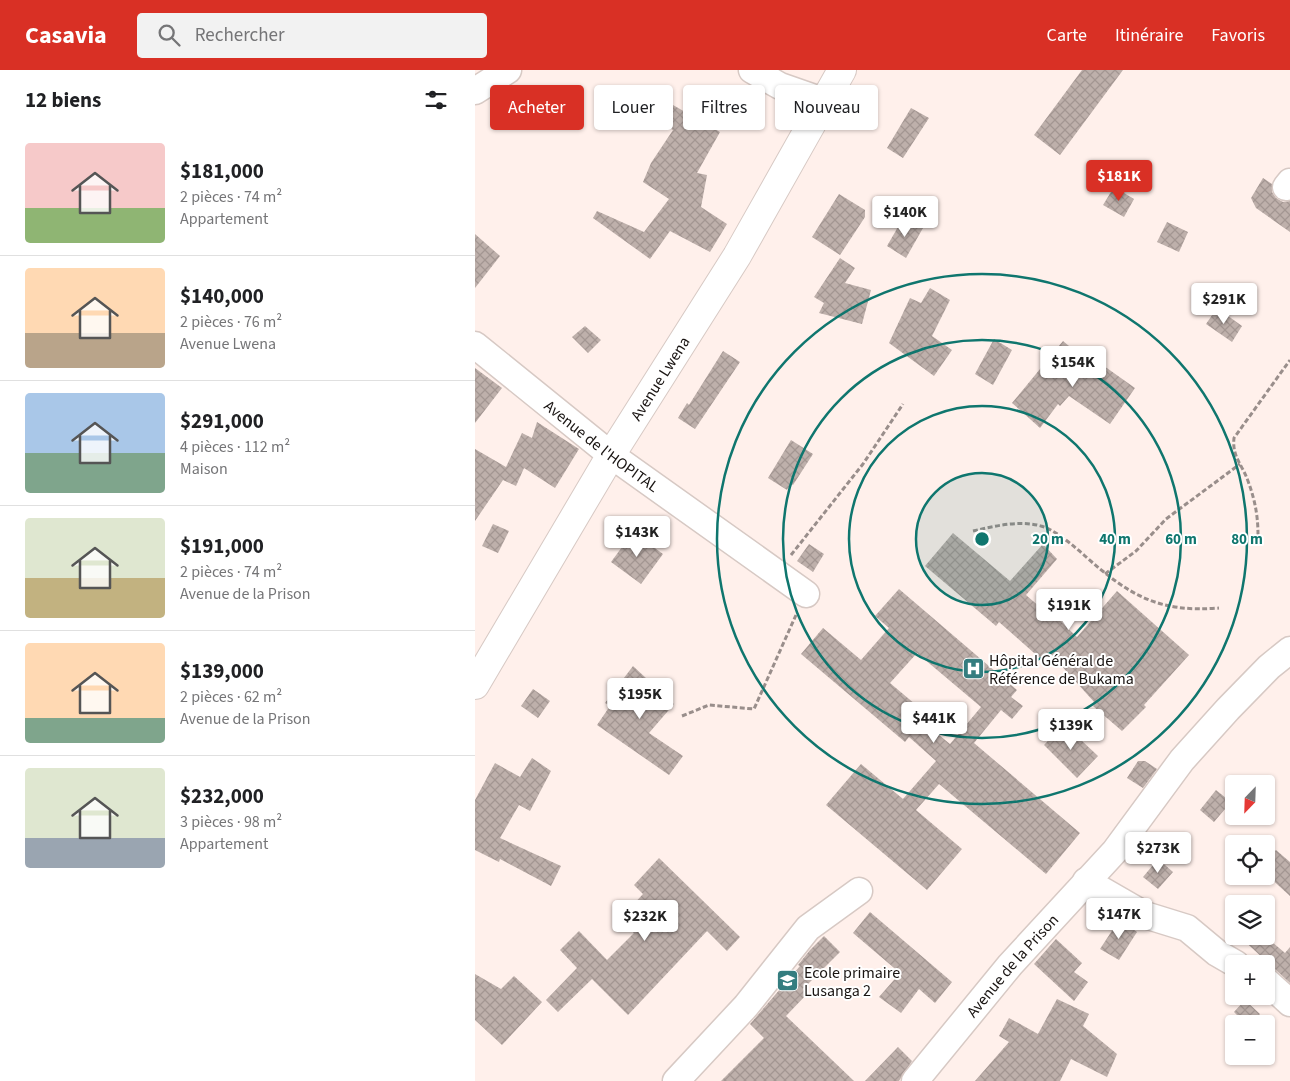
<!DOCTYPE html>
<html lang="fr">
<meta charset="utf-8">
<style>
body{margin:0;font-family:"Source Sans 3",sans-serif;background:#f2f2f2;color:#202124;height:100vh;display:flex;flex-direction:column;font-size:19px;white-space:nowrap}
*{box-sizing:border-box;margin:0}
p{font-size:16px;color:#757577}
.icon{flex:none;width:28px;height:28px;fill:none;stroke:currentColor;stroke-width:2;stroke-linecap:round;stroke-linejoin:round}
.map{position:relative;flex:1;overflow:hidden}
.panel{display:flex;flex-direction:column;background:#fff;width:475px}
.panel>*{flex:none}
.guide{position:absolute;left:15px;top:15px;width:475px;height:45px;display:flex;gap:10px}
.needle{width:32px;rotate:203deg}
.tools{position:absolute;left:750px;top:705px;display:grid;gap:10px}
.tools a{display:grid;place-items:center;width:50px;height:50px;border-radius:5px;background:#fff;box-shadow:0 1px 4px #0004;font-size:25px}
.price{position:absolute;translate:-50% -42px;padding:0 11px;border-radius:5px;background:#fff;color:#222;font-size:16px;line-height:32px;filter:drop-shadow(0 1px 2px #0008)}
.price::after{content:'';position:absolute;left:50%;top:30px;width:15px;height:11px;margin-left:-8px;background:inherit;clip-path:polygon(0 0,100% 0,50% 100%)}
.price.selected{background:#d93025;color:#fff}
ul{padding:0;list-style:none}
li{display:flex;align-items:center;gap:15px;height:125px;padding:0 25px}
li+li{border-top:1px solid #e0e0e0}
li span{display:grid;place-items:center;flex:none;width:140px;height:100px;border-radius:5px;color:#555}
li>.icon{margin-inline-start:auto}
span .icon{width:60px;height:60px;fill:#fffc;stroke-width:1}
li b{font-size:21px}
h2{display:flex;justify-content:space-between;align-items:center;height:60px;padding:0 25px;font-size:21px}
.pill{padding:0 18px;border-radius:5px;background:#fff;box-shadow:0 1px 4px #0004;font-size:18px;line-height:45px}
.pill.selected{background:#d93025;color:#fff}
header{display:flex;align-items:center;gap:30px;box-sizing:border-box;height:70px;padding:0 25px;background:#d93025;color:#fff}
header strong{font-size:24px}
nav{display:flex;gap:28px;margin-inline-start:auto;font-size:18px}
.search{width:350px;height:45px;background:#f2f2f2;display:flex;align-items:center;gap:12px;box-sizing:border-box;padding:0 18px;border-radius:5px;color:#757577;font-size:19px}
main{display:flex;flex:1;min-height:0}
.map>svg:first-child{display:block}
.building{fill:url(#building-cross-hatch);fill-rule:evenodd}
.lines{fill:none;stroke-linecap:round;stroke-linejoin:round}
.minor-casing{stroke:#d7c9c4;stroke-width:29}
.major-casing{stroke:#d7c9c4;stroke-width:30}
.path{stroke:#998e8b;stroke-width:3;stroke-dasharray:5 2.5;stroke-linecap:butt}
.minor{stroke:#fff;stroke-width:26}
.major{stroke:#fff;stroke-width:28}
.ring{fill:none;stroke:#0f766e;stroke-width:2.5}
.labels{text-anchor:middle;stroke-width:4;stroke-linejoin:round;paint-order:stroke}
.street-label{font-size:16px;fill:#191412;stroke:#fff}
.poi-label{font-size:16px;fill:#191412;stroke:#fff;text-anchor:start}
.centre{fill:#0f766e;stroke:#fff;stroke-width:2.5}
.ring-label{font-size:15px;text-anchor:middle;font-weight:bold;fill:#0f766e;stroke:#fff;stroke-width:4;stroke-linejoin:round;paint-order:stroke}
</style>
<header>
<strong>Casavia</strong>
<div class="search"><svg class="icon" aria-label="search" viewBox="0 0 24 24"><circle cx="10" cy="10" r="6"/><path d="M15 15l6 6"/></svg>Rechercher</div>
<nav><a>Carte</a><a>Itinéraire</a><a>Favoris</a></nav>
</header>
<main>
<section class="panel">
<h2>12 biens<svg class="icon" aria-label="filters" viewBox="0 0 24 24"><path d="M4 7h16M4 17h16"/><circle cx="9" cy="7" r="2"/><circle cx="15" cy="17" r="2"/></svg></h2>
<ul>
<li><span style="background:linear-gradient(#f6c9c9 65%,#8fb573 0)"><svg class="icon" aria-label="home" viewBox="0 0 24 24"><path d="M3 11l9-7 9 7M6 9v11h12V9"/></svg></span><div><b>$181,000</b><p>2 pièces · 74 m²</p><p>Appartement</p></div></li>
<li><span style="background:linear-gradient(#ffd9b3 65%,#b9a48a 0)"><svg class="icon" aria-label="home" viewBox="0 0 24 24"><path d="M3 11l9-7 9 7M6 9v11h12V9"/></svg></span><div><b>$140,000</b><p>2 pièces · 76 m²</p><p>Avenue Lwena</p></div></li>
<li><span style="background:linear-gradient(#a9c7e8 60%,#7fa58c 0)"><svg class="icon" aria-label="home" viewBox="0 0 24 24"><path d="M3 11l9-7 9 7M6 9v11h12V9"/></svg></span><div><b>$291,000</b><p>4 pièces · 112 m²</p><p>Maison</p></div></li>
<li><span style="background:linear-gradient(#dfe7d0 60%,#c2b280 0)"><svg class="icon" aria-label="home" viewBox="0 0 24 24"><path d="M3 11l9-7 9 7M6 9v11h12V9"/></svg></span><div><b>$191,000</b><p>2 pièces · 74 m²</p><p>Avenue de la Prison</p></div></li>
<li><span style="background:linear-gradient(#ffd9b3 75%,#7fa58c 0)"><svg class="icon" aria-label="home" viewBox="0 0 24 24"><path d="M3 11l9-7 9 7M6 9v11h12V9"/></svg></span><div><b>$139,000</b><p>2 pièces · 62 m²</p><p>Avenue de la Prison</p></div></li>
<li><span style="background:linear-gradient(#dfe7d0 70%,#9aa5b1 0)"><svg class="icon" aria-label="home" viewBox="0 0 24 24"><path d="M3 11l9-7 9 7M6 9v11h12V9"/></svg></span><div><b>$232,000</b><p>3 pièces · 98 m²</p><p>Appartement</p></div></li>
</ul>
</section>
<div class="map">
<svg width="815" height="1011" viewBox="0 0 815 1011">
<defs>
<pattern id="building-cross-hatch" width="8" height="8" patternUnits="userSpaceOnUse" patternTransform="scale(1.25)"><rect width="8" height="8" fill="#beb0ab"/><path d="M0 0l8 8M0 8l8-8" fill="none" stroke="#a39692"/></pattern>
</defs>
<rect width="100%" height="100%" fill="#fff0eb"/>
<!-- building -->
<path class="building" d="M607,0H648L585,85L559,65Z
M198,35L245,62L222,103L232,105L226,137L252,154L235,182L195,161L175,189L118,148L122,141L169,162L194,129L168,112L176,93L198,60L187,54Z
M436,38L454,48L428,88L412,78Z
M788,108L797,114V122L801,128L808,132L815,131V162L781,138L776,128Z
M639,117L659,129L649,147L628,135Z
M364,124L390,140V147L365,185L337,167Z
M427,150H434L448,158L431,188L412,176Z
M692,152L713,162L704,182L682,172Z
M0,164L25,186L0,218Z
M365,188L380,198L370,213L396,220L387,254L344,243L349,233L339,227Z
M455,218L475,230L457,266L477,280L459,306L414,273L435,228L446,233Z
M742,238L767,256L757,272L731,254Z
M110,256L126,270L113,283L97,267Z
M519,269L537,280L518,315L500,304Z
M588,271L625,302L629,296L660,318L635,354L594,326L585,336L583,334L565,358L537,333Z
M248,281L265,292L220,359L203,348L212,333L214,335Z
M0,298L27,318L0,353Z
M62,352L104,379L80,418L49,398L41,416L28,410L0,451V379L31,397L47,363L57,368Z
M316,370L338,384L318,415L316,414L312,420L293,408Z
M18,454L34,461L23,483L7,476Z
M158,462L188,484L166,514L136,492Z
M478,463L535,511L568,474L582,489L551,525L581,551L583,549L602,567L642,521L714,585L669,635L671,637L647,661L618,636L620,633L574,582L567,590L524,552L521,556L450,496Z
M334,474L349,484L338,502L322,491Z
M424,519L542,620L536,627L548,636L537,649L526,640L499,673L605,763L571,804L464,714L441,740L487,779L452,820L351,735L386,694L428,729L461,691L434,667L430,672L326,584L348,558L386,590L414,558L400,546ZM442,583L506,637L475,674L448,652L453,645L415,613Z
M158,596L199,634L174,663L208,686L194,705L122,655L135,636L130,633Z
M58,619L75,631L63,648L46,636Z
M589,654L623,686L602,708L569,675Z
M57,688L76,701L55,741L44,735L25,768L86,796L76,816L25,789L24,792L0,780V730L20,693L45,707Z
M663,691H670L682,699L668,718L652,708Z
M741,720L756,732L739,752L725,740Z
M801,780L815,792V826L791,804V791Z
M184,788L265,867L252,881L232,861L153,945L117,909L83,942L71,930L102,898L85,880L104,861L132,890L159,863L144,850L168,824L159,815Z
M683,789L698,802L683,819L668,807Z
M395,842L477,912L460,933L444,919L426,943L404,927L425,903L378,863Z
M644,850L662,862L644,890L625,879Z
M349,866L365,882L328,919L333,923L311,946L379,1011H246L289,968L275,954L325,896L323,895L335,880Z
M764,866H790L810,883L815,877V913Z
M581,869L607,893L599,902L613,912L599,931L559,894Z
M0,904L26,919L39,906L67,932L27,975L0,950Z
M582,929L614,944L608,956L642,984L632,1007L596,989L585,1011H500L534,972L524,966L534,948L563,964Z
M770,930L785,944L775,954H771L759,942Z
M423,977L437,991L424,1011H390Z"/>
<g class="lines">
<defs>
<g id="minor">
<path d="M277,0L305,16L348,31"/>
<path d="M0,21L33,0"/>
<path d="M811,117L815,112"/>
<path id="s1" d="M0,275L136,385L331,524"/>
<path d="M611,811L670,845L712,858L742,883L761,894"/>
<path d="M791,911L815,933"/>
<path d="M201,1011L271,936L333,858L384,821"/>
<path id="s2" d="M440,1011L535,895L640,781L707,690L753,639L794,597L815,580"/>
</g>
<g id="major">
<path id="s3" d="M0,615L136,385L262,186L367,0"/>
</g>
</defs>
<!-- minor casing -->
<use href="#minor" class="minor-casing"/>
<!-- major casing -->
<use href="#major" class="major-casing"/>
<!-- path -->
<path class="path" d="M498,461C520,456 544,450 566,456C579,459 600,477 610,486C654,525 683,543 744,538
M783,465C783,446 780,430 773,411C767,394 757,387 759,368L815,290
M316,485L388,394L428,334
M630,504L661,481L691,449L765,394
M207,646L234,635L279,639L321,545"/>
<!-- minor -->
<use href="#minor" class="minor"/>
<!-- major -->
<use href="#major" class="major"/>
</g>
<!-- distance rings -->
<circle cx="507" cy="469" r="66" fill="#0f766e" fill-opacity=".12"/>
<g class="ring">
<circle cx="507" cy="469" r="66"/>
<circle cx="507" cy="469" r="133"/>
<circle cx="507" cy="469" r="199"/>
<circle cx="507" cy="469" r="265"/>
</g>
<!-- icons -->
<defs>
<symbol id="hospital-square" viewBox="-11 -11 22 22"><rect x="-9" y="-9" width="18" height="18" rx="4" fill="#347d7f" stroke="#fff"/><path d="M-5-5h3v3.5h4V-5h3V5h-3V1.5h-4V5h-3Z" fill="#fff"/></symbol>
<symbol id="school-square" viewBox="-11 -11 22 22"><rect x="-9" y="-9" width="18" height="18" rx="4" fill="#347d7f" stroke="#fff"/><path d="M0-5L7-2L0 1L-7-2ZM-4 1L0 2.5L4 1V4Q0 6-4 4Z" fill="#fff"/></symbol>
</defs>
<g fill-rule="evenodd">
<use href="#hospital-square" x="486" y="586" width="25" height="25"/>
<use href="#school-square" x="300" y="898" width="25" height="25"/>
</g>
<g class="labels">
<!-- street labels -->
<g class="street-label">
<text dy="6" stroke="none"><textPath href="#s3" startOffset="358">Avenue Lwena</textPath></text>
<text dy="6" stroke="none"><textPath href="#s1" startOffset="162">Avenue de l'HOPITAL</textPath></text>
<text dy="6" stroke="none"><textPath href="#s2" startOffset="151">Avenue de la Prison</textPath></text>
</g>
<!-- poi labels -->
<g class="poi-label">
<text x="514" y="596">Hôpital Général de<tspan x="514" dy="18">Référence de Bukama</tspan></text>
<text x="329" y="908">Ecole primaire<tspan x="329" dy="18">Lusanga 2</tspan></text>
</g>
</g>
<circle cx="507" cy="469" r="8" class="centre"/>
<g class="ring-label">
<text x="573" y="474">20 m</text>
<text x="640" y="474">40 m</text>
<text x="706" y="474">60 m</text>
<text x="772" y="474">80 m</text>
</g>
</svg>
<div class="tools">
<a><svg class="needle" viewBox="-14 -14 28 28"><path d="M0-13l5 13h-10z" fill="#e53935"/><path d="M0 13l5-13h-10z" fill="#757577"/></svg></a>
<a><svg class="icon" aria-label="locate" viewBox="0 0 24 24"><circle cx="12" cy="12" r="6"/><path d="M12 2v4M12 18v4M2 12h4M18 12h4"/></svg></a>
<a><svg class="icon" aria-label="layers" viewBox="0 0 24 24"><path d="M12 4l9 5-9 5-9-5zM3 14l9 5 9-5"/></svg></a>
<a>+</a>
<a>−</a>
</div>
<b class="price selected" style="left:644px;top:132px">$181K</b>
<b class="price" style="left:430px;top:168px">$140K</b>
<b class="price" style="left:749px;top:255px">$291K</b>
<b class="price" style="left:598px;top:318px">$154K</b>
<b class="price" style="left:162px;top:488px">$143K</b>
<b class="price" style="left:594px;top:561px">$191K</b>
<b class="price" style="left:165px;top:650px">$195K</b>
<b class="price" style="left:459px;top:674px">$441K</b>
<b class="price" style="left:596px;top:681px">$139K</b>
<b class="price" style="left:683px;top:804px">$273K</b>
<b class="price" style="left:644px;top:870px">$147K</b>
<b class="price" style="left:170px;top:872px">$232K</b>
<div class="guide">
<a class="pill selected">Acheter</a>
<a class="pill">Louer</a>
<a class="pill">Filtres</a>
<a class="pill">Nouveau</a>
</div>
</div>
</main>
